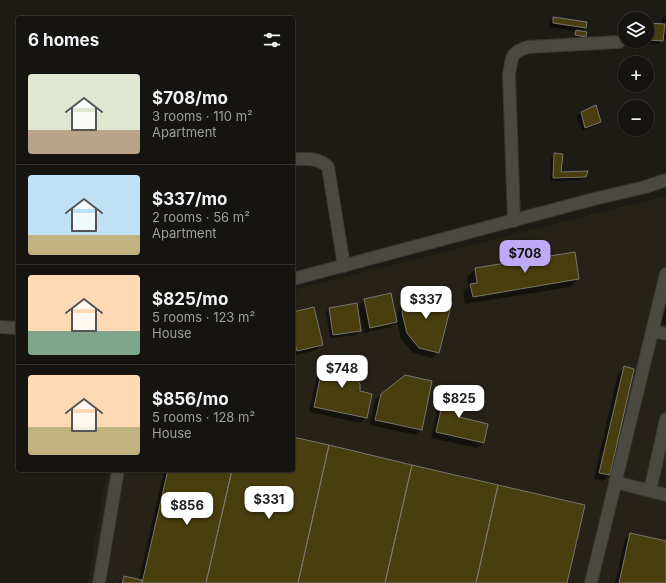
<!DOCTYPE html>
<meta charset="utf-8">
<style>
body{margin:0;font-family:Inter,sans-serif;background:#23211e;color:#f1f3f6;height:100vh;display:flex;flex-direction:column;font-size:15px;white-space:nowrap}
*{box-sizing:border-box;margin:0}
p{font-size:13px;color:#9e9e9f}
.icon{flex:none;width:22px;height:22px;fill:none;stroke:currentColor;stroke-width:2;stroke-linecap:round;stroke-linejoin:round}
.map{position:relative;flex:1;overflow:hidden}
.sheet{position:absolute;left:16px;top:16px;width:279px;height:456px;display:flex;flex-direction:column;background:#161410;border-radius:4px;box-shadow:0 1px 3px #0004,0 0 0 1px #353330}
.sheet>*{flex:none}
.tools{position:absolute;left:618px;top:12px;display:grid;gap:8px}
.tools a{display:grid;place-items:center;width:36px;height:36px;border-radius:50%;background:#161410;box-shadow:0 1px 3px #0004,0 0 0 1px #353330;font-size:20px}
.price{position:absolute;translate:-50% -34px;padding:0 9px;border-radius:8px;background:#fff;color:#222;font-size:13px;line-height:26px;filter:drop-shadow(0 1px 2px #0008)}
.price::after{content:'';position:absolute;left:50%;top:24px;width:12px;height:9px;margin-left:-6px;background:inherit;clip-path:polygon(0 0,100% 0,50% 100%)}
.price.current{background:#bda9f5;color:#111}
ul{padding:0;list-style:none}
li{display:flex;align-items:center;gap:12px;height:100px;padding:0 12px}
li+li{border-top:1px solid #353330}
li span{display:grid;place-items:center;flex:none;width:112px;height:80px;border-radius:4px;color:#555}
li>.icon{margin-inline-start:auto}
span .icon{width:48px;height:48px;fill:#fffc;stroke-width:1}
li b{font-size:17px}
h2{display:flex;justify-content:space-between;align-items:center;height:48px;padding:0 12px;font-size:17px}
.map>svg:first-child{display:block}
.built{fill:#262217}
.shadow{fill:#0007}
.building{fill:#493e0d;stroke:#78766f}
.lines{fill:none;stroke-linecap:round;stroke-linejoin:round}
.minor-casing{stroke:#383734;stroke-width:14}
.minor{stroke:#4a4942;stroke-width:12}
</style>
<div class="map">
<svg width="666" height="583" viewBox="0 0 666 583">
<rect width="100%" height="100%" fill="#1d1b16"/>
<!-- built -->
<path class="built" d="M666,196V583H88L107,470H293V290Z"/>
<!-- shadow -->
<path class="shadow" d="M665,15L666,39H663L659,44L632,42V41H647V24L662,25V19Z
M553,18L585,28L581,32L585,37L584,38L574,36L577,31L549,27L550,22Z
M581,113L600,122L596,126L582,131L577,116Z
M555,154L560,173L585,177L581,180L550,181L551,158Z
M574,253L578,279L570,287L465,304L463,292L469,287L467,277L475,269Z
M408,292L438,352L432,358L413,353L401,339L397,321L396,322L402,297Z
M390,294L396,322L390,327L364,333L358,306L364,300Z
M666,304V325L661,324Z
M330,308L360,331L356,335L330,338L326,312Z
M293,313L322,344L316,350L293,356Z
M326,356L353,378L360,392L366,418L360,423L309,412L320,362Z
M624,368L633,370L609,475L603,481L594,478L618,373Z
M446,388L458,418L483,443L477,448L431,438L441,394Z
M381,394L421,429L415,435L370,425L375,400Z
M293,438L566,583H118L124,577L139,580L164,470H293Z
M630,534L666,542V583H615L625,539Z"/>
<!-- building -->
<path class="building" d="M553,17L587,22L586,28L553,23Z
M647,23L665,24L663,41L647,40Z
M576,30L587,32L586,37L575,35Z
M596,105L601,122L585,128L581,112Z
M554,153L563,154L561,172L588,171L586,177L553,178Z
M575,252L579,279L473,297L470,284L477,283L475,268Z
M408,290L452,302L439,353L419,348L407,333L402,313Z
M391,293L397,322L370,328L364,299Z
M357,303L361,331L333,335L329,308Z
M314,307L323,345L297,351L293,335V312Z
M325,355L358,362L354,377L360,384V391L372,394L367,418L314,407Z
M624,366L634,369L610,475L599,473Z
M405,375L432,381L422,430L375,420L381,394Z
M446,387L465,391L459,417L488,424L484,443L436,432Z
M293,437L329,445L298,583H206L232,470H293Z
M329,445L412,465L385,583H298Z
M412,465L498,485L476,583H385Z
M168,470H232L206,583H142Z
M498,485L585,505L567,583H476Z
M630,533L666,541V583H619Z
M124,576L142,580V583H122Z"/>
<g class="lines">
<defs>
<path id="minor" d="M293,159C306,159 318,157 328,167L344,266
M514,221L509,75C512,58 510,52 528,47L619,42
M293,279L594,199L645,187L666,180
M0,327L18,328
M652,331L666,334
M615,482L666,495
M650,491L666,419
M99,583L118,470
M591,583L666,274"/>
</defs>
<!-- minor casing -->
<use href="#minor" class="minor-casing"/>
<!-- minor -->
<use href="#minor" class="minor"/>
</g>
</svg>
<div class="tools">
<a><svg class="icon" aria-label="layers" viewBox="0 0 24 24"><path d="M12 4l9 5-9 5-9-5zM3 14l9 5 9-5"/></svg></a>
<a>+</a>
<a>−</a>
</div>
<b class="price current" style="left:525px;top:274px">$708</b>
<b class="price" style="left:426px;top:320px">$337</b>
<b class="price" style="left:342px;top:389px">$748</b>
<b class="price" style="left:459px;top:419px">$825</b>
<b class="price" style="left:269px;top:520px">$331</b>
<b class="price" style="left:187px;top:526px">$856</b>
<section class="sheet">
<h2>6 homes<svg class="icon" aria-label="filters" viewBox="0 0 24 24"><path d="M4 7h16M4 17h16"/><circle cx="9" cy="7" r="2"/><circle cx="15" cy="17" r="2"/></svg></h2>
<ul>
<li><span style="background:linear-gradient(#dfe7d0 70%,#b9a48a 0)"><svg class="icon" aria-label="home" viewBox="0 0 24 24"><path d="M3 11l9-7 9 7M6 9v11h12V9"/></svg></span><div><b>$708/mo</b><p>3 rooms · 110 m²</p><p>Apartment</p></div></li>
<li><span style="background:linear-gradient(#bfe0f5 75%,#c2b280 0)"><svg class="icon" aria-label="home" viewBox="0 0 24 24"><path d="M3 11l9-7 9 7M6 9v11h12V9"/></svg></span><div><b>$337/mo</b><p>2 rooms · 56 m²</p><p>Apartment</p></div></li>
<li><span style="background:linear-gradient(#ffd9b3 70%,#7fa58c 0)"><svg class="icon" aria-label="home" viewBox="0 0 24 24"><path d="M3 11l9-7 9 7M6 9v11h12V9"/></svg></span><div><b>$825/mo</b><p>5 rooms · 123 m²</p><p>House</p></div></li>
<li><span style="background:linear-gradient(#ffd9b3 65%,#c2b280 0)"><svg class="icon" aria-label="home" viewBox="0 0 24 24"><path d="M3 11l9-7 9 7M6 9v11h12V9"/></svg></span><div><b>$856/mo</b><p>5 rooms · 128 m²</p><p>House</p></div></li>
</ul>
</section>
</div>
